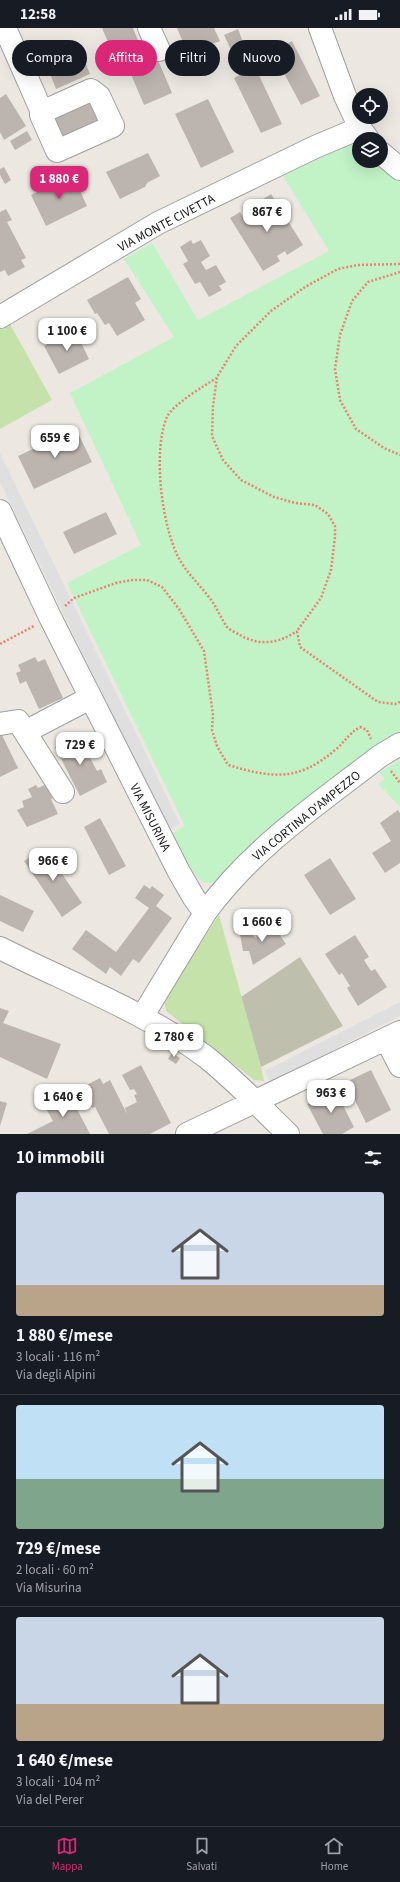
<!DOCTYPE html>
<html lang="it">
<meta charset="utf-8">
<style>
body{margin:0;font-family:"Source Sans 3",sans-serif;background:#242831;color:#f1f3f6;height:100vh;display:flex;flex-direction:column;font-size:15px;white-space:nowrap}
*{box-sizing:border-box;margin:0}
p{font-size:13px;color:#9ea1a6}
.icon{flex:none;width:22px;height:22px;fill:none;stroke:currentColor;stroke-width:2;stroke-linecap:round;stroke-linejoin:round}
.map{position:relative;height:1106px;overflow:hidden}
.details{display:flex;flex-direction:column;background:#171b24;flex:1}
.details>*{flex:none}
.hud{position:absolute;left:12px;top:12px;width:376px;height:36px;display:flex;gap:8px}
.buttons{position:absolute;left:352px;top:60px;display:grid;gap:8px}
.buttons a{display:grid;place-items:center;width:36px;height:36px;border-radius:50%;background:#171b24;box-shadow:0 4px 16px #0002;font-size:20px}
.price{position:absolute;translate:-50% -34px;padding:0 9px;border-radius:8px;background:#fff;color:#222;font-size:13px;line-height:26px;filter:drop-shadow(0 1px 2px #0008)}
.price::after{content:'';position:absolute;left:50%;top:24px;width:12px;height:9px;margin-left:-6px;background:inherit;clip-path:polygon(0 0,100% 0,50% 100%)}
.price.current{background:#db2777;color:#fff}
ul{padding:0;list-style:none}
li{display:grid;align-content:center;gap:8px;height:212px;padding:0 16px}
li+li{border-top:1px solid #363941}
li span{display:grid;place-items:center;height:124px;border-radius:4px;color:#555}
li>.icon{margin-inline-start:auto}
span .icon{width:72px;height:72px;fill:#fffc;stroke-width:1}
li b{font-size:17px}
h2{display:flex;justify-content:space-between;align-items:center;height:48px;padding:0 16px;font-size:17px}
.tag{padding:0 14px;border-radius:18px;background:#171b24;box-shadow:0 4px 16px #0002;font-size:14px;line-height:36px}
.tag.current{background:#db2777;color:#fff}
.status{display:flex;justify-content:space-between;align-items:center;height:28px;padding:0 20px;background:#171b24;direction:ltr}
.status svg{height:11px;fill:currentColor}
.menu{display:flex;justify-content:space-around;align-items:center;height:56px;border-top:1px solid #363941;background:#171b24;font-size:11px;color:#9ea1a6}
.menu a{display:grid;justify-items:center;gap:2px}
.menu .current{color:#db2777}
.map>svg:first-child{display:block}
.construction{fill:#bfbfae}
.grass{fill:#c5e2ab}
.park{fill:#c1f3c6}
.parking{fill:#dfdfdf}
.building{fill:#bcb4af}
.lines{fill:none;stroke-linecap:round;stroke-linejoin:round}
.minor-casing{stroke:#9f9f9f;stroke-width:24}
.path{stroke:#eb8273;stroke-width:2.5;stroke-dasharray:2 2;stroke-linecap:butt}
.minor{stroke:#fff;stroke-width:22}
.labels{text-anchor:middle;stroke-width:3;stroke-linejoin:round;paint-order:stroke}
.street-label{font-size:13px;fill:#1b1b1b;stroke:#fff}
</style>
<div class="status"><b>12:58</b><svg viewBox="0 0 49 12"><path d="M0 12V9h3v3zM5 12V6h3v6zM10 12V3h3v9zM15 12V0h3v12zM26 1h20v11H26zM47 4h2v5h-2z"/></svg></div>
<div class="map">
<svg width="400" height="1106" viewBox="0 0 400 1106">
<rect width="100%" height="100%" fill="#ece8e1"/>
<!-- construction -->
<path class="construction" d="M300,929L343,998L261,1039L241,969Z"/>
<!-- grass -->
<path class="grass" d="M10,296L52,372L0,401V302Z
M219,887L261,1039L264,1053L254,1052L166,983L164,972Z"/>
<!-- park -->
<path class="park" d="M348,117H355L359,121V133H374L400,154V704C344,738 293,781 243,823C231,833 223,857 205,855C194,853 178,815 172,805L185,798L67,555L141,517L70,365L174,309L124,231L152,215L198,292L329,223L283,148Z
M400,732V779L378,756L385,751L379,745Z"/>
<!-- parking -->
<path class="parking" d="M0,425L180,796L168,802L0,454Z
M400,974V988L270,1054L265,1043Z"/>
<!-- building -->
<path class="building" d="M102,0H133L139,15L113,26Z
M177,0H214L220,13L188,26Z
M238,1L244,17L231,22L224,7Z
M292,13L320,68L301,77L272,23Z
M77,14L90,46L56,61L49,43L55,41L49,26Z
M158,32L172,65L144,77L130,44Z
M255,39L282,96L261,105L234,50Z
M6,66L26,98L4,112L0,104V70Z
M208,71L234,124L201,140L175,86Z
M94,72L105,98L59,117L48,91Z
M27,103L32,112L15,122L10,113Z
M148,125L160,148L147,155L145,159L120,171L106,144Z
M4,139L11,152L5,156L0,147V141Z
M73,147L87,178L46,198L31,167Z
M271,166L303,217L287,227L285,223L277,228L280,233L263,243L230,190L240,184L243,189L252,183L254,187L260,184L257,180L262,177L260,173Z
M6,181L12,192L7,194L26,230L21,232L25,239L8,248L5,242L0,244V184Z
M191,212L193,216L201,212L210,228L201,234L206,242L216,237L226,254L219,258L222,262L209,269L200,254L195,256L183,236L188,233L180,219Z
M128,249L141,271L135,275L145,292L117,308L109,295L105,297L97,285L95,286L87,272Z
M75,302L89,331L59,346L44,318Z
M76,401L92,434L34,461L18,428Z
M106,484L117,506L74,526L63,504Z
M35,629L38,634L45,631L63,670L39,681L26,653L20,656L16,645L21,643L18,637Z
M2,707L18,740L0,749V708Z
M78,707L97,743L101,741L107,754L80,768L55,719Z
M49,755L55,769L51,771L58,786L27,799L17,782L24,779L22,773L32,769L28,761L36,757L38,760Z
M398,782L400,785V835L385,845L372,825L391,813L380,795Z
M100,790L126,838L109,847L84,799Z
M44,820L82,875L62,889L24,833Z
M330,830L356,871L330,887L304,847Z
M144,857L150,861L152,858L164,867L156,878L172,890L139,935L133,931L121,948L110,939L106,946L72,921L86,902L116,924L149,880L135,870Z
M0,867L34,883L23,904L0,893Z
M269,891L286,916L253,937L249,923H243L240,906L249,904L256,910Z
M355,907L369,929L364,932L371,943L375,941L387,959L358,978L347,960L350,958L342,945L339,947L325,926Z
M0,980L9,983L3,995L61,1016L47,1051L0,1029Z
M172,1025L180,1030L176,1036L168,1031Z
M141,1037L171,1095L150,1106H109L95,1079L92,1080L81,1060L100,1050L103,1056L110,1052L127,1086L125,1080L137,1074L134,1067L137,1066L134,1061L130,1062L122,1047Z
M371,1042L391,1082L366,1095L346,1054Z
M335,1062L354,1099L342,1106H323L307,1076Z
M68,1064L90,1106H27L53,1093L44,1077Z
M0,1073L7,1075L0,1098Z"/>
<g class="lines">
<defs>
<path id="minor" d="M5,0L42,84L91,62L99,68L113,98L57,123L41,87L42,84
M149,0L159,22
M320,0L345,68L360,100
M381,125L400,141
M0,289L158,195L315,119L360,100L368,111
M0,483L50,589L179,844L194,870L205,885
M0,696L18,693L25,704L90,670
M25,704L63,764
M0,920C67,954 146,984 206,1029C235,1052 261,1080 288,1106
M142,989L205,885C252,820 318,776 380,728L400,716
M386,1011L400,1038
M187,1106L400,1004"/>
</defs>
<!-- minor casing -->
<use href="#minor" class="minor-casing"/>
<!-- path -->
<path class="path" d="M400,236L358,237L338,241L305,259L271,283L236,318L217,349L213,378L212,408L223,432L241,452L274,469L295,475L315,477L328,486L335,498V509L331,542L321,570L297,603L300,619L378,674L395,676L400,674
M400,244L368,254L352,273L340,307L335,341L340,372L356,401L384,420L400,427
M217,350C205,357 172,377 167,389C152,423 162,503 181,534C189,547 199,556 208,568C216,577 220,589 227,599C230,602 236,605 240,607C259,618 278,616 297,603
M65,578L74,570L116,555L132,552H147L162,559L179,581L204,623L213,687L212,702L217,718L228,737C272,750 298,754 335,722C345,714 348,706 360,699L367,702L371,711
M0,616L34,598
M391,743L400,755"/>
<!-- minor -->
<use href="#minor" class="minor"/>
</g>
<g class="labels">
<!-- street labels -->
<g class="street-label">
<text transform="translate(166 194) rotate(-28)" y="5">VIA MONTE CIVETTA</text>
<text transform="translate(306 787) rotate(-39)" y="5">VIA CORTINA D'AMPEZZO</text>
<text transform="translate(151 789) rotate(63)" y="5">VIA MISURINA</text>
</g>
</g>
</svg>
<div class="buttons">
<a><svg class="icon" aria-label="locate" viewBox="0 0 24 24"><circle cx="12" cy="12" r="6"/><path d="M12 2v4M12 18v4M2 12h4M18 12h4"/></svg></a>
<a><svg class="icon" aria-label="layers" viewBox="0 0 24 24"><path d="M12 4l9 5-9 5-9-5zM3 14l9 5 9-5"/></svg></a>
</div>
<b class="price current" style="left:59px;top:172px">1 880 €</b>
<b class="price" style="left:267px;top:205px">867 €</b>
<b class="price" style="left:67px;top:324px">1 100 €</b>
<b class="price" style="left:55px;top:431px">659 €</b>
<b class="price" style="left:80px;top:738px">729 €</b>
<b class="price" style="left:53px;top:854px">966 €</b>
<b class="price" style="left:262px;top:915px">1 660 €</b>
<b class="price" style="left:174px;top:1030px">2 780 €</b>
<b class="price" style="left:331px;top:1086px">963 €</b>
<b class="price" style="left:63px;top:1090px">1 640 €</b>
<div class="hud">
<a class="tag">Compra</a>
<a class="tag current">Affitta</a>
<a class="tag">Filtri</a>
<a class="tag">Nuovo</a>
</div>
</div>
<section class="details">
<h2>10 immobili<svg class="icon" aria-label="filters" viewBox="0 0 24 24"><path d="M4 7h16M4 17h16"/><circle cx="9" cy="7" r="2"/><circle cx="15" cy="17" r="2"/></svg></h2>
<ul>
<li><span style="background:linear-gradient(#c9d6e8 75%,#b9a48a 0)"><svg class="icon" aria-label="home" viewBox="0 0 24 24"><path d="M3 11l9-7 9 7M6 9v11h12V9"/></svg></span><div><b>1 880 €/mese</b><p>3 locali · 116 m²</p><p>Via degli Alpini</p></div></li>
<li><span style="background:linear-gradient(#bfe0f5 60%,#7fa58c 0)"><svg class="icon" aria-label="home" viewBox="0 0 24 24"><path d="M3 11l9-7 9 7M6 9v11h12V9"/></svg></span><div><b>729 €/mese</b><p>2 locali · 60 m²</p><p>Via Misurina</p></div></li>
<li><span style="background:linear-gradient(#c9d6e8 70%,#b9a48a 0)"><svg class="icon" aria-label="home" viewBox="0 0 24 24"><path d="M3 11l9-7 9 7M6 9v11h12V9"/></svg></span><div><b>1 640 €/mese</b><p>3 locali · 104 m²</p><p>Via del Perer</p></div></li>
</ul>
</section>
<nav class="menu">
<a class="current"><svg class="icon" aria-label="map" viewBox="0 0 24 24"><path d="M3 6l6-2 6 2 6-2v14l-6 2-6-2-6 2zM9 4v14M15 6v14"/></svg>Mappa</a>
<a><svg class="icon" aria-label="saved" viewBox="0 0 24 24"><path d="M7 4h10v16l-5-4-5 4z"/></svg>Salvati</a>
<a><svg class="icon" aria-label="home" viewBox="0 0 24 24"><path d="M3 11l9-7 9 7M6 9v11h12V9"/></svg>Home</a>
</nav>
